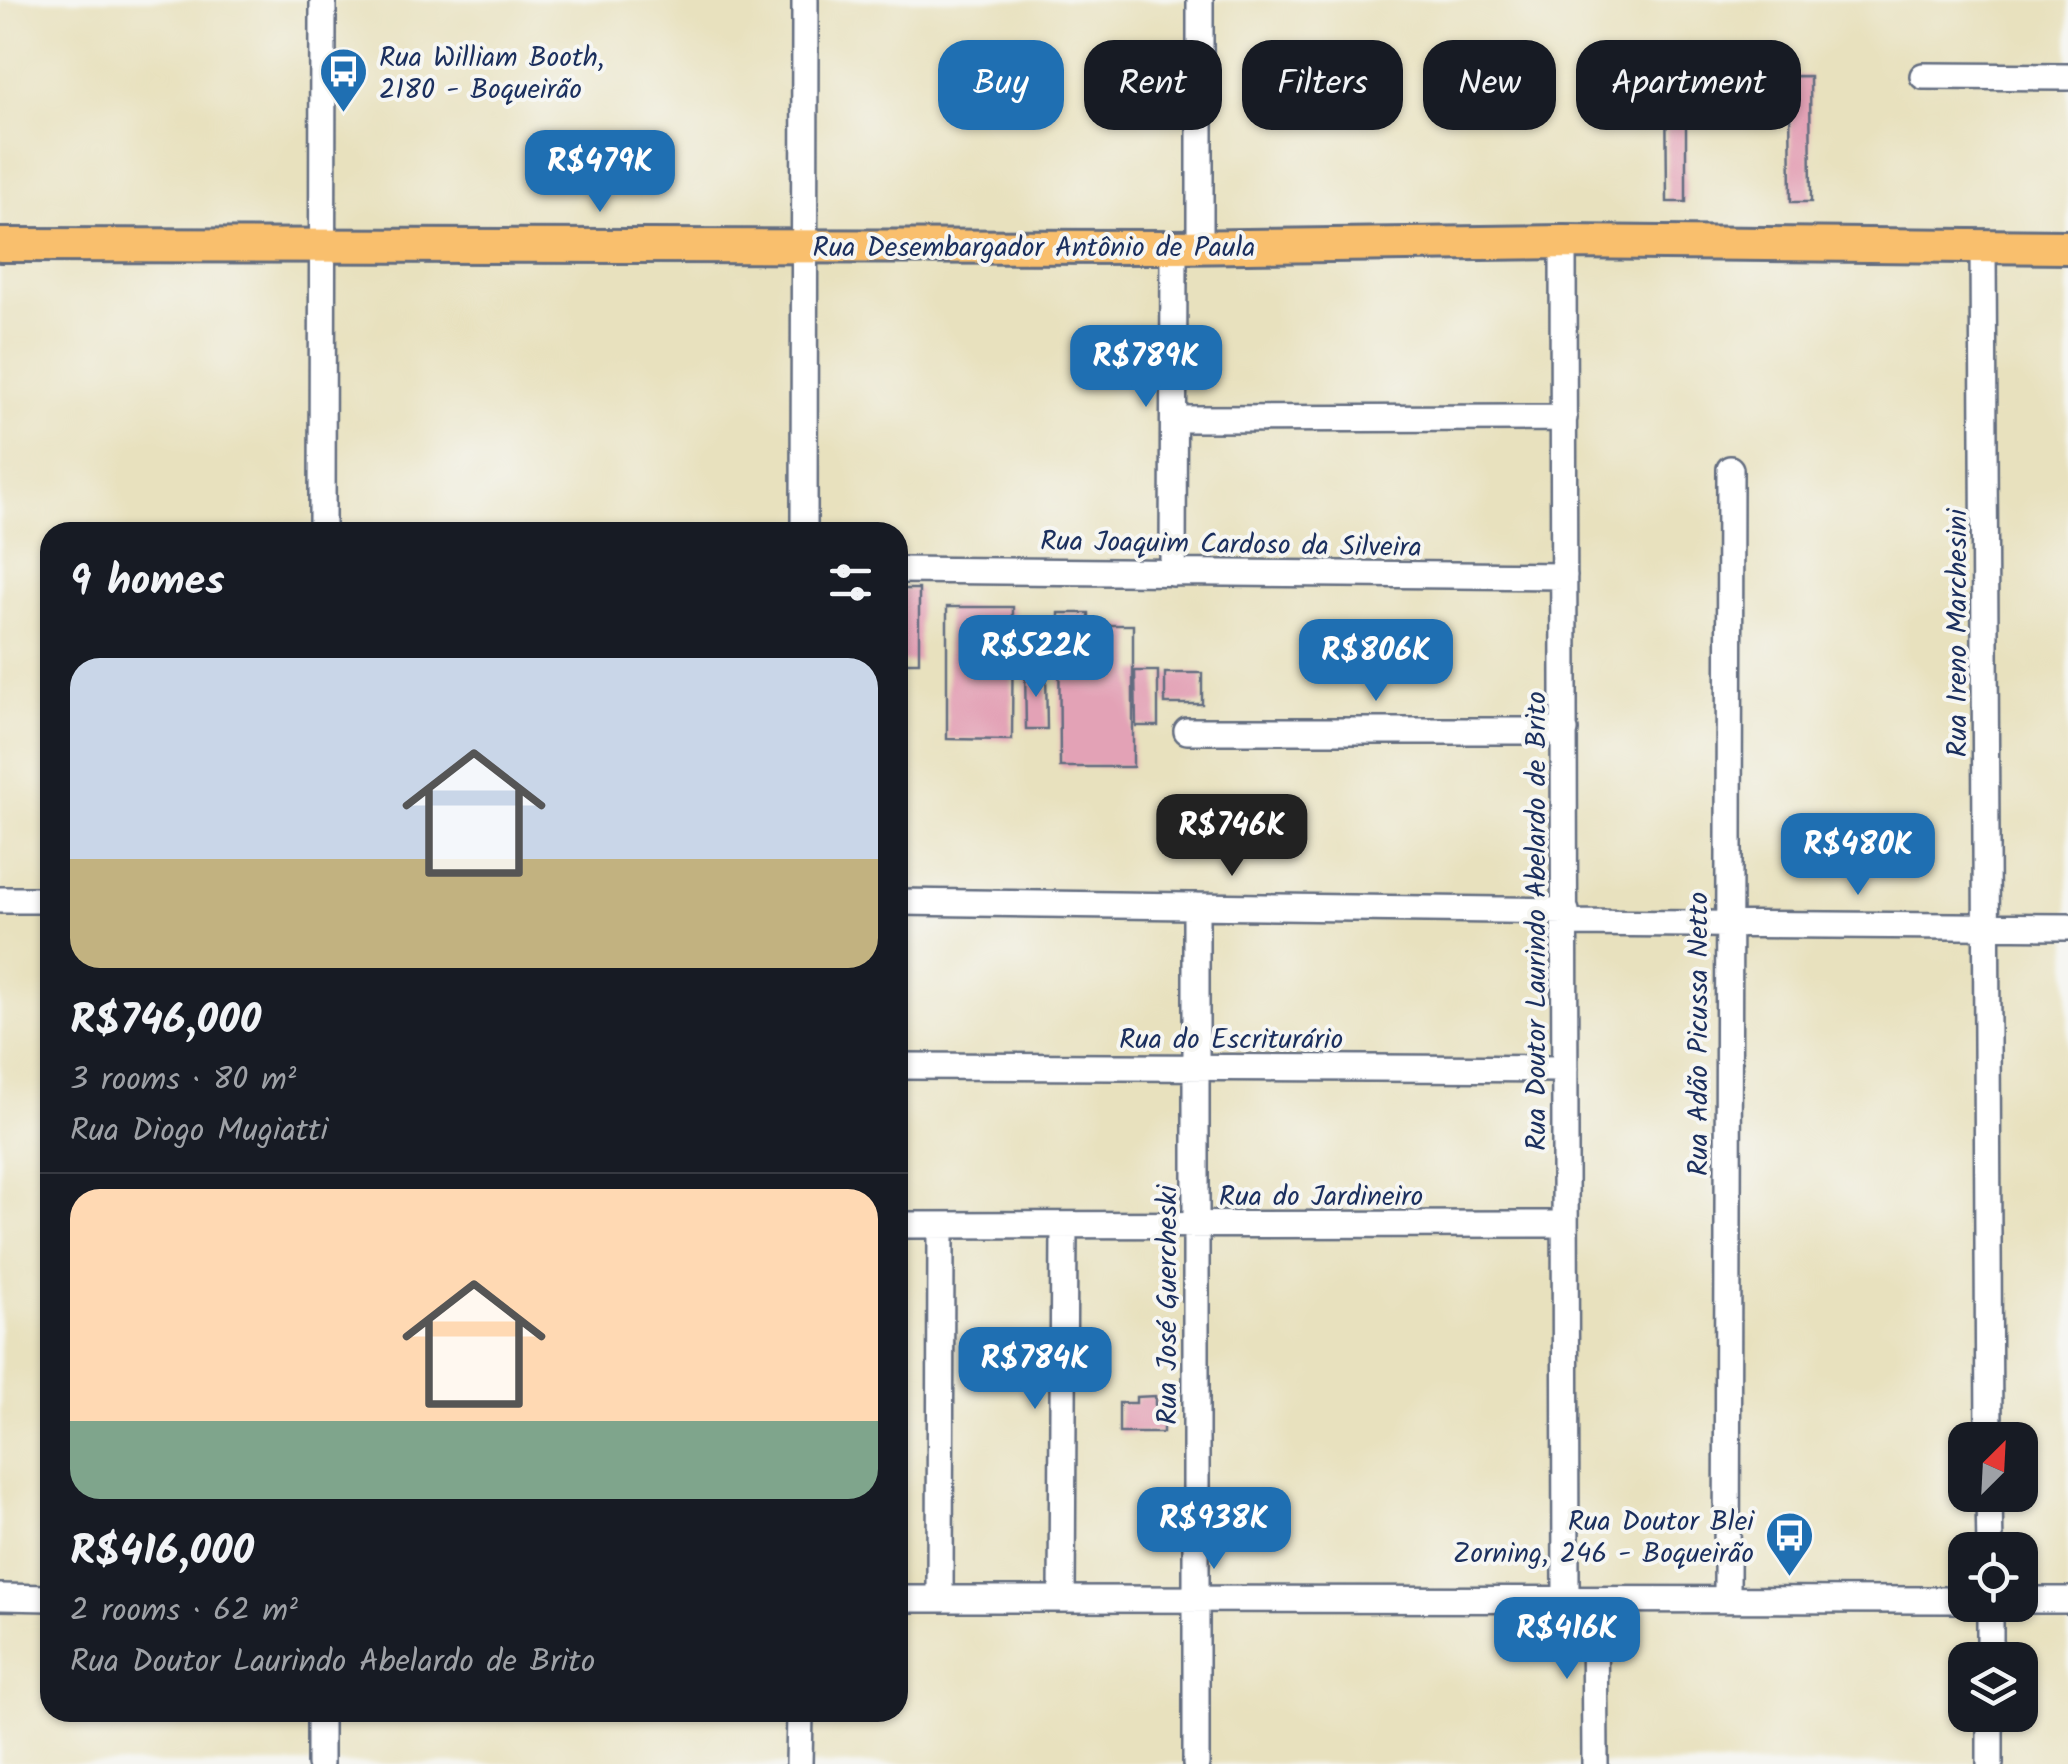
<!DOCTYPE html>
<meta charset="utf-8">
<style>
body{margin:0;font-family:Kalam,sans-serif;background:#20242c;color:#f1f3f6;height:100vh;display:flex;flex-direction:column;font-size:38px;white-space:nowrap}
*{box-sizing:border-box;margin:0}
p{font-size:32px;color:#9ea1a6}
.icon{flex:none;width:55px;height:55px;fill:none;stroke:currentColor;stroke-width:2;stroke-linecap:round;stroke-linejoin:round}
.map{position:relative;flex:1;overflow:hidden}
.sheet{position:absolute;left:40px;top:522px;width:868px;height:1200px;display:flex;flex-direction:column;background:#171b24;border-radius:30px;box-shadow:0 2px 8px #0004}
.sheet>*{flex:none}
.guide{position:absolute;left:938px;top:40px;width:950px;height:90px;display:flex;gap:20px}
.needle{width:65px;rotate:24deg}
.controls{position:absolute;left:1948px;top:1422px;display:grid;gap:20px}
.controls a{display:grid;place-items:center;width:90px;height:90px;border-radius:20px;background:#171b24;box-shadow:0 2px 8px #0004;font-size:50px}
.price{position:absolute;translate:-50% -85px;padding:0 22px;border-radius:20px;background:#1f6fb2;color:#fff;font-size:32px;line-height:65px;filter:drop-shadow(0 2px 5px #0008)}
.price::after{content:'';position:absolute;left:50%;top:60px;width:30px;height:22px;margin-left:-15px;background:inherit;clip-path:polygon(0 0,100% 0,50% 100%)}
.price.selected{background:#222;color:#fff}
ul{padding:0;list-style:none}
li{display:grid;align-content:center;gap:20px;height:530px;padding:0 30px}
li+li{border-top:2px solid #363941}
li span{display:grid;place-items:center;height:310px;border-radius:30px;color:#555}
li>.icon{margin-inline-start:auto}
span .icon{width:180px;height:180px;fill:#fffc;stroke-width:1}
li b{font-size:42px}
h2{display:flex;justify-content:space-between;align-items:center;height:120px;padding:0 30px;font-size:42px}
.chip{padding:0 35px;border-radius:30px;background:#171b24;box-shadow:0 2px 8px #0004;font-size:35px;line-height:90px}
.chip.selected{background:#1f6fb2;color:#fff}
.map>svg:first-child{display:block}
.building{fill:#e3a2b6}
.lines{fill:none;stroke-linecap:round;stroke-linejoin:round}
.minor-casing{stroke:#636d80;stroke-width:30}
.major-casing{stroke:#636d80;stroke-width:38}
.minor{stroke:#fff;stroke-width:25}
.major{stroke:#f9bf6d;stroke-width:32}
.labels{text-anchor:middle;stroke-width:8;stroke-linejoin:round;paint-order:stroke}
.poi-label{font-size:28px;fill:#1b2f5e;stroke:#f6f6f2;text-anchor:start}
.street-label{font-size:28px;fill:#1b2f5e;stroke:#f6f6f2}
</style>
<div class="map">
<svg width="2068" height="1764" viewBox="0 0 2068 1764">
<rect width="100%" height="100%" fill="#f6f6f2"/>
<filter id="ink" filterUnits="userSpaceOnUse"><feTurbulence type="fractalNoise" baseFrequency=".01" numOctaves="2"/><feDisplacementMap in="SourceGraphic" scale="20" xChannelSelector="R" yChannelSelector="G"/><feConvolveMatrix kernelMatrix="1 2 1 2 8 2 1 2 1" color-interpolation-filters="sRGB"/></filter>
<filter id="wash" filterUnits="userSpaceOnUse"><feTurbulence type="fractalNoise" baseFrequency=".0048" numOctaves="4" result="noise"/><feDisplacementMap in="SourceGraphic" scale="40" xChannelSelector="R" yChannelSelector="G"/><feGaussianBlur stdDeviation="2.25" result="paint"/><feColorMatrix in="noise" values="0 0 0 0 0 0 0 0 0 0 0 0 0 0 0 0 0 1.4 0 .05"/><feComposite in="paint" operator="in"/></filter>
<g filter="url(#wash)">
<rect width="100%" height="100%" fill="#e8e1be"/>
<g id="blocks">
<!-- building -->
<path class="building" d="M1810,76L1811,202H1791L1790,97H1686V202H1667L1666,77Z
M898,589H919V662H898Z
M947,607H1013L1012,740L947,739Z
M1059,613H1089V637H1104L1105,625H1133V767H1060Z
M1025,670H1046L1047,729H1026Z
M1135,671H1158V726H1136Z
M1165,673H1202V704H1165Z
M1155,1396V1408H1163V1433H1119V1403H1136V1397Z"/>
</g>
</g>
<g filter="url(#ink)">
<use href="#blocks" fill-opacity="0" stroke="#636d80" stroke-width="2.5"/>
<g class="lines">
<defs>
<path id="minor" d="M1923,76L2068,77
M1563,242L1566,1600
M1983,246L1989,1440
M1200,247V0
M1174,419L1564,418
M322,532L323,0
M804,532L805,0
M898,570L1564,576
M1173,573L1174,247
M1187,731H1565
M0,900H50
M898,902L1566,911
M1196,906V1764
M1566,923L2068,927
M898,1066L1565,1069
M898,1225L1564,1224
M1989,1495L1990,1550
M0,1597L50,1598
M898,1599L1965,1600
M940,1599L941,1226
M1062,1599L1064,1226
M1727,1599L1730,469
M1594,1600L1595,1764
M2020,1600H2068
M1990,1605V1660
M1990,1715V1764
M320,1764V1712
M799,1764L800,1712"/>
<path id="major" d="M0,245L1174,247L1563,242L2068,247"/>
</defs>
<!-- minor casing -->
<use href="#minor" class="minor-casing"/>
<!-- major casing -->
<use href="#major" class="major-casing"/>
<!-- minor -->
<use href="#minor" class="minor"/>
<!-- major -->
<use href="#major" class="major"/>
</g>
</g>
<!-- icons -->
<defs>
<symbol id="bus-pin" viewBox="-11 -11 22 30"><path d="M0 17L-7.5 6A9.5 9.5 0 1 1 7.5 6Z" fill="#1f6fb2" stroke="#f6f6f2"/><path d="M-5-6H5V4H4V6H2V4H-2V6H-4V4H-5ZM-3.5-4V0h7V-4ZM-3.5 1.2v1.5H-2V1.2ZM2 1.2v1.5H3.5V1.2Z" fill="#fff"/></symbol>
</defs>
<g fill-rule="evenodd">
<use href="#bus-pin" x="316" y="44" width="55" height="75"/>
<use href="#bus-pin" x="1762" y="1508" width="55" height="75"/>
</g>
<g class="labels">
<!-- poi labels -->
<g class="poi-label">
<text x="379" y="66">Rua William Booth,<tspan x="379" dy="32">2180 - Boqueirão</tspan></text>
<text x="1754" y="1530" text-anchor="end">Rua Doutor Blei<tspan x="1754" dy="32">Zorning, 246 - Boqueirão</tspan></text>
</g>
<!-- street labels -->
<g class="street-label">
<text x="1034" y="256">Rua Desembargador Antônio de Paula</text>
<text transform="translate(1231 543) rotate(1)" y="10">Rua Joaquim Cardoso da Silveira</text>
<text transform="translate(1956 633) rotate(-90)" y="10">Rua Ireno Marchesini</text>
<text transform="translate(1535 921) rotate(-90)" y="10">Rua Doutor Laurindo Abelardo de Brito</text>
<text transform="translate(1697 1034) rotate(-90)" y="10">Rua Adão Picussa Netto</text>
<text x="1231" y="1048">Rua do Escriturário</text>
<text x="1321" y="1205">Rua do Jardineiro</text>
<text transform="translate(1166 1305) rotate(-90)" y="10">Rua José Guercheski</text>
</g>
</g>
</svg>
<div class="controls">
<a><svg class="needle" viewBox="-14 -14 28 28"><path d="M0-13l5 13h-10z" fill="#e53935"/><path d="M0 13l5-13h-10z" fill="#9ea1a6"/></svg></a>
<a><svg class="icon" aria-label="locate" viewBox="0 0 24 24"><circle cx="12" cy="12" r="6"/><path d="M12 2v4M12 18v4M2 12h4M18 12h4"/></svg></a>
<a><svg class="icon" aria-label="layers" viewBox="0 0 24 24"><path d="M12 4l9 5-9 5-9-5zM3 14l9 5 9-5"/></svg></a>
</div>
<b class="price" style="left:600px;top:215px">R$479K</b>
<b class="price" style="left:1146px;top:410px">R$789K</b>
<b class="price" style="left:1036px;top:700px">R$522K</b>
<b class="price" style="left:1376px;top:704px">R$806K</b>
<b class="price selected" style="left:1232px;top:879px">R$746K</b>
<b class="price" style="left:1858px;top:898px">R$480K</b>
<b class="price" style="left:1035px;top:1412px">R$784K</b>
<b class="price" style="left:1214px;top:1572px">R$938K</b>
<b class="price" style="left:1567px;top:1682px">R$416K</b>
<div class="guide">
<a class="chip selected">Buy</a>
<a class="chip">Rent</a>
<a class="chip">Filters</a>
<a class="chip">New</a>
<a class="chip">Apartment</a>
</div>
<section class="sheet">
<h2>9 homes<svg class="icon" aria-label="filters" viewBox="0 0 24 24"><path d="M4 7h16M4 17h16"/><circle cx="9" cy="7" r="2"/><circle cx="15" cy="17" r="2"/></svg></h2>
<ul>
<li><span style="background:linear-gradient(#c9d6e8 65%,#c2b280 0)"><svg class="icon" aria-label="home" viewBox="0 0 24 24"><path d="M3 11l9-7 9 7M6 9v11h12V9"/></svg></span><div><b>R$746,000</b><p>3 rooms · 80 m²</p><p>Rua Diogo Mugiatti</p></div></li>
<li><span style="background:linear-gradient(#ffd9b3 75%,#7fa58c 0)"><svg class="icon" aria-label="home" viewBox="0 0 24 24"><path d="M3 11l9-7 9 7M6 9v11h12V9"/></svg></span><div><b>R$416,000</b><p>2 rooms · 62 m²</p><p>Rua Doutor Laurindo Abelardo de Brito</p></div></li>
</ul>
</section>
</div>
